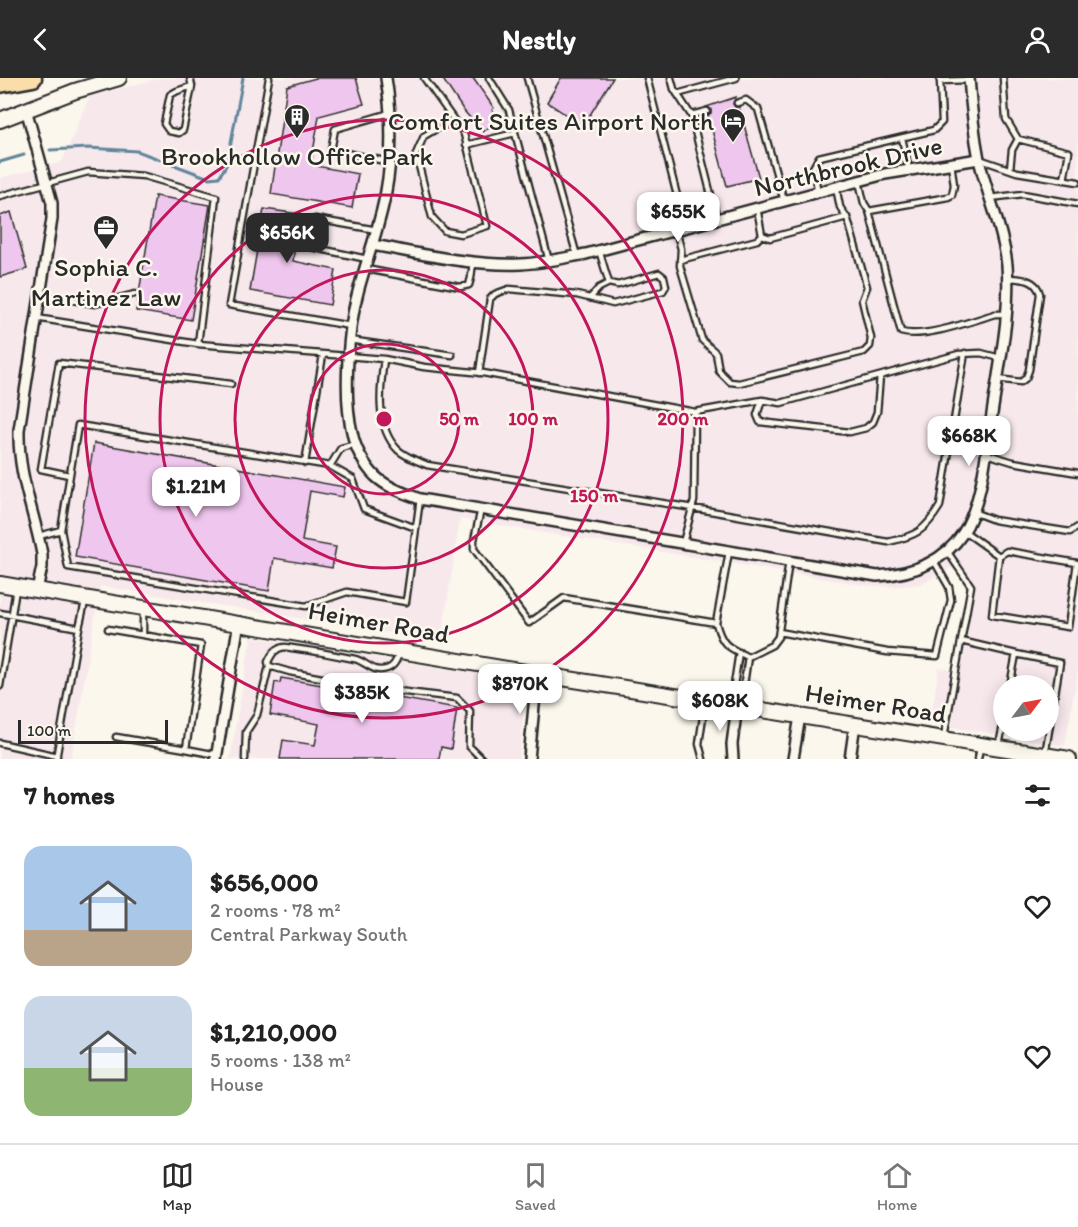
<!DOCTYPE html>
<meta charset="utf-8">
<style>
body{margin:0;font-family:Itim,sans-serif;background:#f2f2f2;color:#222;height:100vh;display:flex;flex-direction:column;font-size:22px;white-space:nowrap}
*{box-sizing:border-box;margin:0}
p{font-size:20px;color:#767676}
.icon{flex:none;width:33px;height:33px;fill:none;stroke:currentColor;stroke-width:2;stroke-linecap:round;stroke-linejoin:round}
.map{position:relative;height:681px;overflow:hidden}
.side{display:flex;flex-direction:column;background:#fff;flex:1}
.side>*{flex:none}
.needle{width:39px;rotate:58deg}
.tools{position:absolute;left:993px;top:597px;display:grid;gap:12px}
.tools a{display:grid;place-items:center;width:66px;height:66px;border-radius:50%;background:#fff;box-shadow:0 3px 15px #0003;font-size:30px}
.scale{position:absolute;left:18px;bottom:15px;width:150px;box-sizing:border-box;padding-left:6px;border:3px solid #2b2b2b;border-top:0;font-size:16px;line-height:21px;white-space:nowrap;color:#2b2b2b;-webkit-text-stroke:4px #fbf7ec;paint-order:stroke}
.price{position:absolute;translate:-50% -51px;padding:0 14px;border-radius:12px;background:#fff;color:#222;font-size:20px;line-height:39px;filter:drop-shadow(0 2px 3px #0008)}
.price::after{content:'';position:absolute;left:50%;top:36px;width:18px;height:14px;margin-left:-9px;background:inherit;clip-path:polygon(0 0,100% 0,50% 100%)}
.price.on{background:#2b2b2b;color:#fff}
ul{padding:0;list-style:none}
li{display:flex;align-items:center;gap:18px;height:150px;padding:0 24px}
li span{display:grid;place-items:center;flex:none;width:168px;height:120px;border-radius:18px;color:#555}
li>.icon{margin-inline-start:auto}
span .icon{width:72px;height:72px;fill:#fffc;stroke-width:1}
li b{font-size:26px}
h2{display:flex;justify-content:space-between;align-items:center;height:72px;padding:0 24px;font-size:26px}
header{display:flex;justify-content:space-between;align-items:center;height:78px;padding:0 24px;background:#2b2b2b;color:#fff;font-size:27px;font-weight:800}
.tabs{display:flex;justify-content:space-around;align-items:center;height:84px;border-top:2px solid #e0e0e0;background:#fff;font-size:16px;color:#767676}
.tabs a{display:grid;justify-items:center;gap:3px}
.tabs .on{color:#2b2b2b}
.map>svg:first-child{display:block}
.built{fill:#f7e8ec;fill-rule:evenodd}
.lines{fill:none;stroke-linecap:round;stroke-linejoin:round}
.stream{stroke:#62869b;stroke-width:3}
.building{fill:#efc6ed;stroke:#2b2b2b;stroke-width:1.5}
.lane-casing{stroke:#2b2b2b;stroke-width:9}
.street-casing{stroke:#2b2b2b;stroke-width:14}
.secondary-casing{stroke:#2b2b2b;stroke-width:18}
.highway-casing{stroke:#2b2b2b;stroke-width:21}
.lane{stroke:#fbf7ec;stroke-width:4.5}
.street{stroke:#fbf7ec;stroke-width:9}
.secondary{stroke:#fbf7ec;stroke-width:14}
.highway{stroke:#faddab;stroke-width:16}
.ring{fill:none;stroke:#c2185b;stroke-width:3}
.labels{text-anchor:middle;stroke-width:5;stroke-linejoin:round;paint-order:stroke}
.poi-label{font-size:26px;fill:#2b2b2b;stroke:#fbf7ec}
.street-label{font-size:26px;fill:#2b2b2b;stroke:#fbf7ec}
.centre{fill:#c2185b;stroke:#fbf7ec;stroke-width:3}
.ring-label{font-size:18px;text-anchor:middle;font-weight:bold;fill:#c2185b;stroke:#fbf7ec;stroke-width:5;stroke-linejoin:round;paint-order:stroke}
</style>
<header><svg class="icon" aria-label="back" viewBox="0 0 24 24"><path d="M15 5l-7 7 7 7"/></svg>Nestly<svg class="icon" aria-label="person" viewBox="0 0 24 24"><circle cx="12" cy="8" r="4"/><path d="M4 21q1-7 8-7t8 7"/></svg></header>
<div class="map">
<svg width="1078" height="681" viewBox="0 0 1078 681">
<rect width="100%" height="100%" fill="#fbf7ec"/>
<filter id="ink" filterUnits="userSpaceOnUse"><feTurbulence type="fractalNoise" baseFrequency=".0167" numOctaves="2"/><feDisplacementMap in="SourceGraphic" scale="12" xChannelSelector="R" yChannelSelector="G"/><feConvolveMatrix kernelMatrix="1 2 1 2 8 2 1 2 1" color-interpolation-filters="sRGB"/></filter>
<g filter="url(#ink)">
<!-- built -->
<path class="built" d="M161,0H1078V590L1065,668L930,645L939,590L952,592L967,511L953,489L920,506L892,509L864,507L460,441L441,563L100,508L71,681H0V100L62,84L89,19ZM1004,608H1048V652H1004Z
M251,559L526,604L519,681H230Z"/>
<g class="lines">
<!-- stream -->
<path class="stream" d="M50,72L88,70L137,73L209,100L219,99L227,86L243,0
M0,84L24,77"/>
</g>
<!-- building -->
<path class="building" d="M316,0H356L364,26L319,38L311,87L358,96L352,130L271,116L287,8Z
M442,0H473L494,30L492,32L496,38L494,40L496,44L483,54L464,33Z
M561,0H613L583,48L547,24Z
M736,19L733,26L735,29H739L759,100L727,108L708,37L711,35V31L706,29Z
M155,118L210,127L191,242L136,233Z
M264,131L299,136L293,183L336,192L330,227L250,213Z
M11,134L27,191L0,199V138Z
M94,365L345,409L343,419L310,413L302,463L336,469L332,490L274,480L269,513L75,479Z
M281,600L457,630L451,671L441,669L439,681H280L283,662L315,667L319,646L270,637L275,604L280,605Z"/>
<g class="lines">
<defs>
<path id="lane" d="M190,0L192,8L183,52L179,55L169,53L164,46L170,17L177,13L192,8
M269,0L229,227L351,248
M424,0L464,56L487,148L461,156L445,153L432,139L416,76L424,58L453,41
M489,0L509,32L549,183
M527,0L577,178
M647,0L685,149
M671,0L674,11L691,37L717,141
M939,0L940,3L969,2
M1003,0L1006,41L1018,61
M677,16L736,0
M737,25L746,22L758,31L784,123
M691,37L707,33
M902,60L909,92
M466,67L515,55
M979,81L1017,94L1078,104
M390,84L331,72L335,51L390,35
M1010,91L1012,72L1018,61L1069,74L1064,102
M859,103L864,125L869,133L948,119L952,117L954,107L951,85
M818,114L813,90L819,79L934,52L942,44L940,3
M0,118L88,94L144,98L216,119L198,266
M990,120L1023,116L1078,126
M757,130L762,157L770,160L847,139
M869,133L901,254C923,261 972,243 995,236H1007
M676,152L681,171L680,188L702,262L716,275L719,293L730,304L739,305L864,274L870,268L871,260L862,222L867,209L848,142L840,129L836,109
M367,181L311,169L315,141L377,152
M680,182L757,162L762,157
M366,191L460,209L469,207L471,200L473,184
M39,219L62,220L95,226L135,216
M590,220L599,210L609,205
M36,240L198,266L384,281L424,289L483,295L695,334L762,322L781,325L959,276L981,275L1000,280
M349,262L452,277
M384,281C380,310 375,349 398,372C406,379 417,383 427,387L693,430L888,464C916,458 925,453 940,428L965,275
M479,295L490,221L495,216L509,211L577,217L613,226L663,213L666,208L664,199L659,195L618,207L609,205L599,172
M997,301L1021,304L1026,300L1029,292L1040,216C1036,200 1021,201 1007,200
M762,322L757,337L760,344L850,354L866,350L873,344L877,334L880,298
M987,376L1013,384L1078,395
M305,385L323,277
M330,388L353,401L364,431L416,450
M69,397L41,391L59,285L231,306
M481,431L474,462V471L529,545L564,520L716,545L729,474
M973,434L994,442L1070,454L1078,449
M61,452L68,489L306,528L347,514L406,524L420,421
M964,453L999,478L1007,473L1077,485L1068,549L992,537L999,478
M39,458L61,452L78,347L330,388L341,370L356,366
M683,465L694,423L695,334
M0,535L79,550L85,524
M716,545C722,568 728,569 748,579L772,567L778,559L789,483
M108,551L201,567L186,671L217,677
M779,554L887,574L937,578L951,522L949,509L934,483
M143,556V532
M961,563L1016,576L1010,608
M739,574L732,620L737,628L742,620L748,579
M399,575C396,585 392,592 380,592C371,592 364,583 355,581C332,576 309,572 285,569C276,570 272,575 268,584L269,588L290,594L381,611L457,620L470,633L469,668L482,681
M1016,576L1060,585L1045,677
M0,608L16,511
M116,659L186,671
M944,659L971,508L947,473
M0,665L57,678
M999,667L1004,643
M56,681L79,550
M245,681L246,654L257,637L269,588
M703,681L699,666L705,625
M978,681L980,669"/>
<path id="street" d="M386,0C392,38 393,75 386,113C380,148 367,180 358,214C348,250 343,318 352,354C355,370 364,387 375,398C388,410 404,415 420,421L877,498C912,496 943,485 963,455C983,424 986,373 992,336C999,287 1011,237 1007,187C1003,151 987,117 979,81C974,55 971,27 969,0
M26,31L52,125V141L19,352C18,399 34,432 42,476V489L37,512
M373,167C422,176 471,188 521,186C543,185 564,180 586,176L885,96L979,81
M216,681L239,544
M529,681L537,596
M733,681L732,666L737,628
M793,681L800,638
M850,681L855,646"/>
<path id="secondary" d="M0,42L75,13L119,0
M0,506L537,596L1069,681"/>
<path id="highway" d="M0,6L33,0"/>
</defs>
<!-- lane casing -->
<use href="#lane" class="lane-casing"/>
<!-- street casing -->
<use href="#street" class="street-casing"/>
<!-- secondary casing -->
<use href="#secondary" class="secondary-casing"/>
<!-- highway casing -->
<use href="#highway" class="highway-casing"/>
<!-- lane -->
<use href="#lane" class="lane"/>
<!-- street -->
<use href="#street" class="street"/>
<!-- secondary -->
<use href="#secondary" class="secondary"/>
<!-- highway -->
<use href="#highway" class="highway"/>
</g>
</g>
<!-- distance rings -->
<g class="ring">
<circle cx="384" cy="341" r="75"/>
<circle cx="384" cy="341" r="149"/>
<circle cx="384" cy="341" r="224"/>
<circle cx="384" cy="341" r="299"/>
</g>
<!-- icons -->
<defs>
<symbol id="building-pin" viewBox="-11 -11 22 30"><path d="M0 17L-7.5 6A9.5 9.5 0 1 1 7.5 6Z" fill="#2b2b2b" stroke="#fbf7ec"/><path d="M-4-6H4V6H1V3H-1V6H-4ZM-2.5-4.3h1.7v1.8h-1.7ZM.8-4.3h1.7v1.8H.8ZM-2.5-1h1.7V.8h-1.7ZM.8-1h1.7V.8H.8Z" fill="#fff"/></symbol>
<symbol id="hotel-pin" viewBox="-11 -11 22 30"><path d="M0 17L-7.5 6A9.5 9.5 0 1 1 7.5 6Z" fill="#2b2b2b" stroke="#fbf7ec"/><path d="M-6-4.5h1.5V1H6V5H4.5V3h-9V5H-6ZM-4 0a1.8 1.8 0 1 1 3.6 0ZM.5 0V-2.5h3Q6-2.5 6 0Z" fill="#fff"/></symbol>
<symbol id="office-pin" viewBox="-11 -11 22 30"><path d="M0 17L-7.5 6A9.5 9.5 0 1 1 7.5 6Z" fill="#2b2b2b" stroke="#fbf7ec"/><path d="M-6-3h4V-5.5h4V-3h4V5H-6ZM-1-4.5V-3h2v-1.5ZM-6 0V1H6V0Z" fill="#fff"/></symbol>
</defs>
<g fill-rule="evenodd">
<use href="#building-pin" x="282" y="24" width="30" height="40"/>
<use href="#hotel-pin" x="718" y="28" width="30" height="40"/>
<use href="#office-pin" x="91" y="135" width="30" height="40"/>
</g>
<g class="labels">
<!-- poi labels -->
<g class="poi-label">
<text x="714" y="52" text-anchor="end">Comfort Suites Airport North</text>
<text x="297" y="87">Brookhollow Office Park</text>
<text x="106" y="198">Sophia C.<tspan x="106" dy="30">Martinez Law</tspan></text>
</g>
<!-- street labels -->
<g class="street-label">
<text transform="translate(848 88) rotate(-13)" y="9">Northbrook Drive</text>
<text transform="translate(379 544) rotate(10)" y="9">Heimer Road</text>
<text transform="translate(876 625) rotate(9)" y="9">Heimer Road</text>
</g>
</g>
<circle cx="384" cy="341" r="9" class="centre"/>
<g class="ring-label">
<text x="459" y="347">50 m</text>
<text x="533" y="347">100 m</text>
<text x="683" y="347">200 m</text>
<text x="594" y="424">150 m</text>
</g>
</svg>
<div class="tools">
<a><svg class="needle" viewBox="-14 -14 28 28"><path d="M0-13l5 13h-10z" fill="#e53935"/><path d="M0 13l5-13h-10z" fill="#767676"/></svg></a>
</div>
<div class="scale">100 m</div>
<b class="price" style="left:678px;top:165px">$655K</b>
<b class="price on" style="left:287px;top:186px">$656K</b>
<b class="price" style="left:969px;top:389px">$668K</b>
<b class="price" style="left:196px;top:440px">$1.21M</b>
<b class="price" style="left:520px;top:637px">$870K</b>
<b class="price" style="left:362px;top:646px">$385K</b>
<b class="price" style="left:720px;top:654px">$608K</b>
</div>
<section class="side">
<h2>7 homes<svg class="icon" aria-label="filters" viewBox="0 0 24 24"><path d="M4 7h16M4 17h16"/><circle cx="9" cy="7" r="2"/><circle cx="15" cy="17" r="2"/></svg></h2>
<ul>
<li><span style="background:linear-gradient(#a9c7e8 70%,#b9a48a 0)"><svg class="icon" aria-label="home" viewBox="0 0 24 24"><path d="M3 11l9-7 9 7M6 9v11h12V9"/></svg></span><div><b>$656,000</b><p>2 rooms · 78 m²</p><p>Central Parkway South</p></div><svg class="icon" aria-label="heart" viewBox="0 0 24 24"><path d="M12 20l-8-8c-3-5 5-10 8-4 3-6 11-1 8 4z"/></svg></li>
<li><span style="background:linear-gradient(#c9d6e8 60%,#8fb573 0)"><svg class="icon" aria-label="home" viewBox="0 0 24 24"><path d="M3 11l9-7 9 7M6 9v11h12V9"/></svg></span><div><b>$1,210,000</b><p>5 rooms · 138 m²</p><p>House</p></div><svg class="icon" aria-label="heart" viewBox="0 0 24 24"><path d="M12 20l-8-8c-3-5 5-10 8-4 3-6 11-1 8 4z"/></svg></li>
</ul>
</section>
<nav class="tabs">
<a class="on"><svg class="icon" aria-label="map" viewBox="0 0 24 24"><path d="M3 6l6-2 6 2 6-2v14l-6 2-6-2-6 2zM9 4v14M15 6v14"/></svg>Map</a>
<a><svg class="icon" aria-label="saved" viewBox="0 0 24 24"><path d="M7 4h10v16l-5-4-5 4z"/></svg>Saved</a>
<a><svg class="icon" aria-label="home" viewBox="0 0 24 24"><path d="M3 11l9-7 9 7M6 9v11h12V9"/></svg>Home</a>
</nav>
